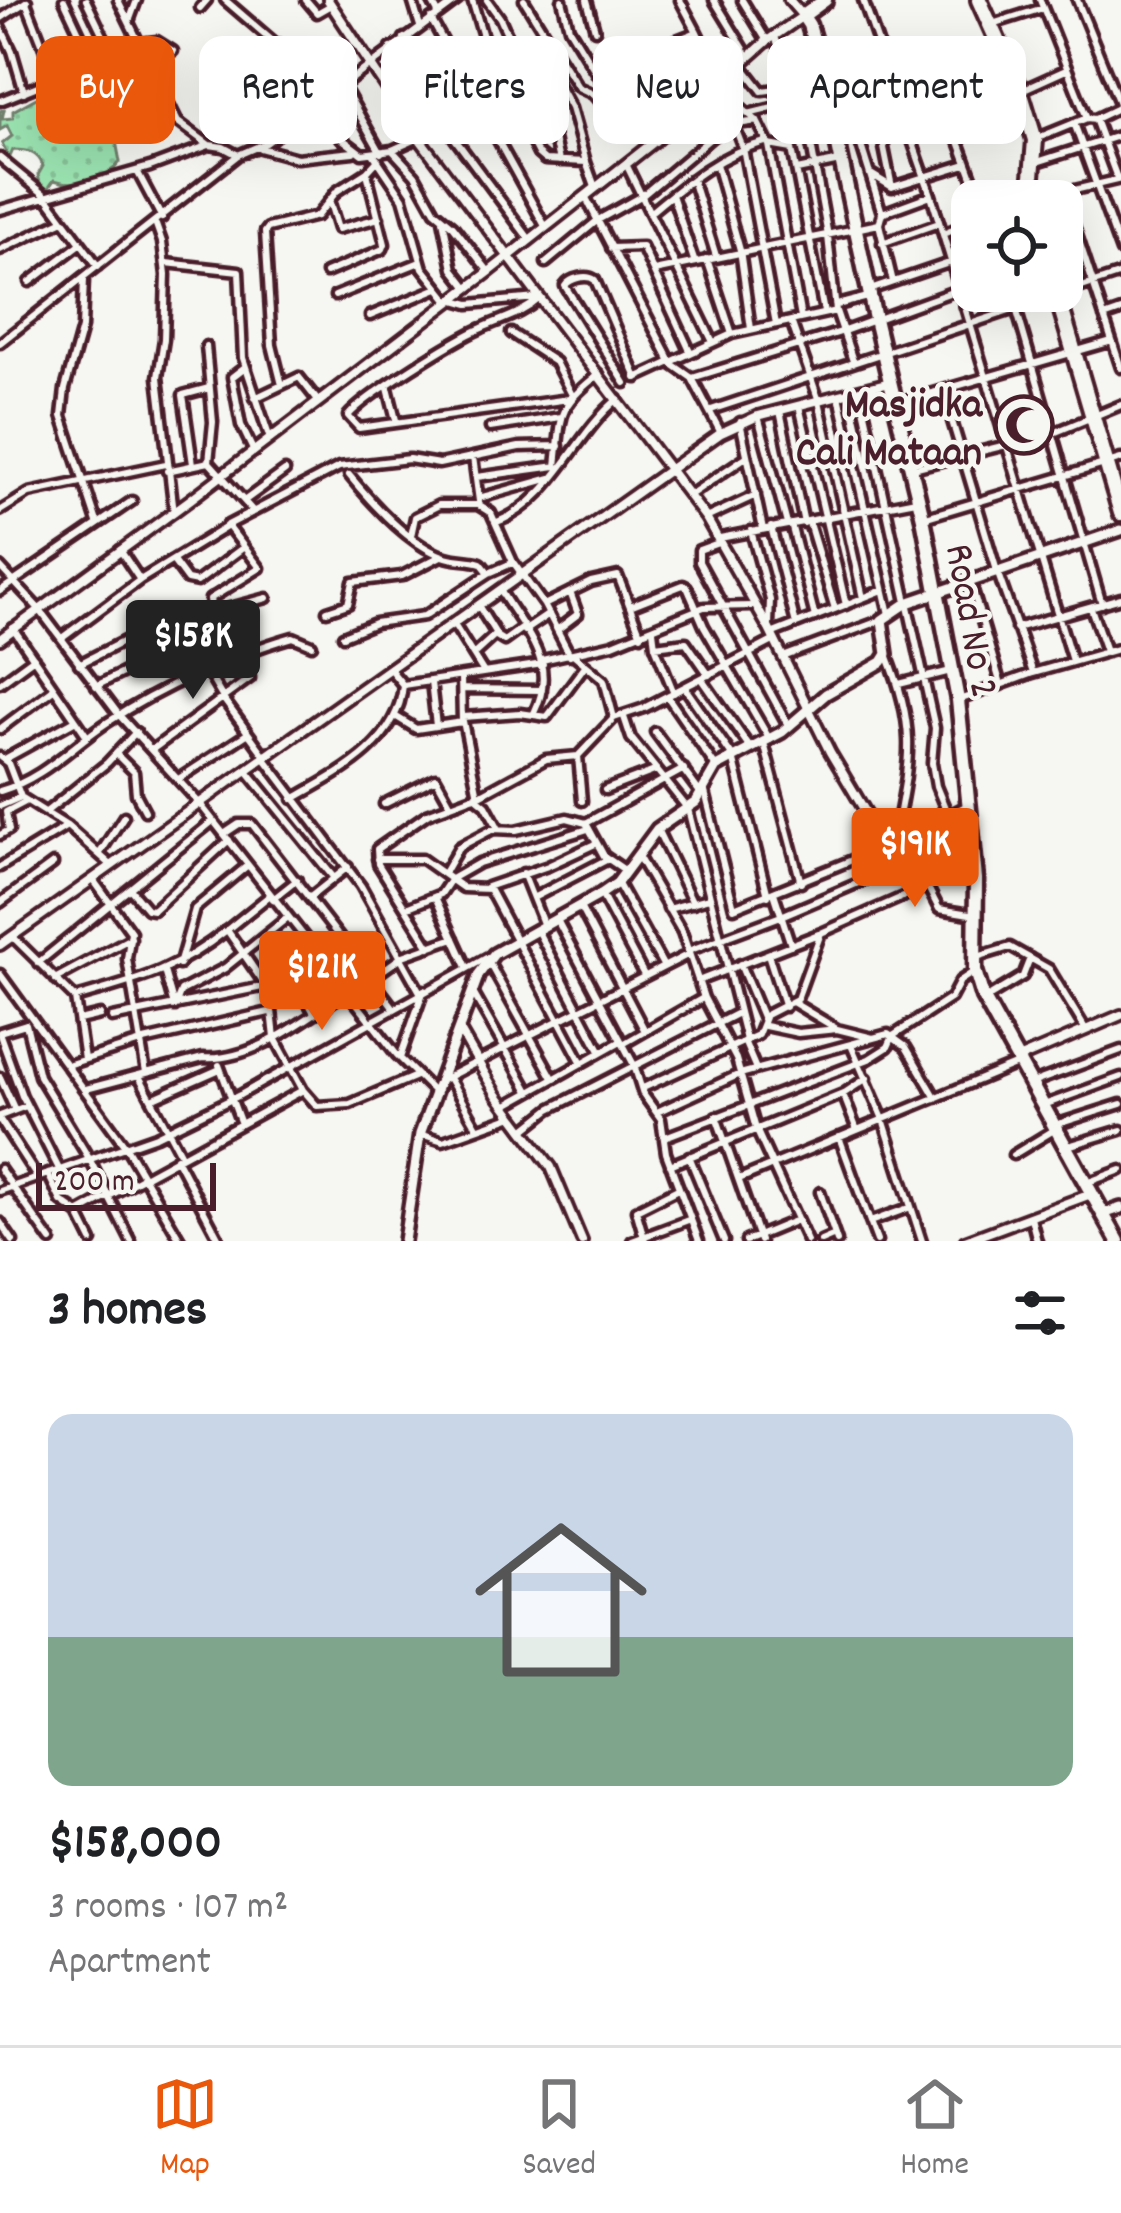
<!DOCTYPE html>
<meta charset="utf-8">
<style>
body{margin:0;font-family:Dekko,sans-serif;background:#f2f2f2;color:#202124;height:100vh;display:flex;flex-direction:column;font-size:45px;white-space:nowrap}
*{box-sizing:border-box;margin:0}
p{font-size:39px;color:#757577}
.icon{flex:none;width:66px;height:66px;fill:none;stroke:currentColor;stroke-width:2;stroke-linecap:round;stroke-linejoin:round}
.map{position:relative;height:1241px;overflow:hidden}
.panel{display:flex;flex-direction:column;background:#fff;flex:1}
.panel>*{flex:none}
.top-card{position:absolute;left:36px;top:36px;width:1050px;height:108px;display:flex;gap:24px}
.tools{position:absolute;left:951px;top:180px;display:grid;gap:24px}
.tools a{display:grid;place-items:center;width:132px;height:132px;border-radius:24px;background:#fff;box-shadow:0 12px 48px #0002;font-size:60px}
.scale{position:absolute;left:36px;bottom:30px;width:180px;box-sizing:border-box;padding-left:12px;border:6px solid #4a1f2b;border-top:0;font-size:33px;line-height:42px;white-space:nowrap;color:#4a1f2b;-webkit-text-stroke:9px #f6f6f2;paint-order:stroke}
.price{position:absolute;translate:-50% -102px;padding:0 27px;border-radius:12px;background:#ea580c;color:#fff;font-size:39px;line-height:78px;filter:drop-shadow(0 3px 6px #0008)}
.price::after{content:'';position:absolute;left:50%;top:72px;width:36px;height:27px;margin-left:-18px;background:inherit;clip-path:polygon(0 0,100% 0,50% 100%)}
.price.selected{background:#222;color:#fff}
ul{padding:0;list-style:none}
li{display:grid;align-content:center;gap:24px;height:636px;padding:0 48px}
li+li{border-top:3px solid #e0e0e0}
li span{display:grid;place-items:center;height:372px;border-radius:24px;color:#555}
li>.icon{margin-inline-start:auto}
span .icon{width:216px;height:216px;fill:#fffc;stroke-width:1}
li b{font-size:51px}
h2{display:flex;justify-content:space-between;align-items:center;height:144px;padding:0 48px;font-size:51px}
.tag{padding:0 42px;border-radius:24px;background:#fff;box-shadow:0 12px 48px #0002;font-size:42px;line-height:108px}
.tag.selected{background:#ea580c;color:#fff}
.tabs{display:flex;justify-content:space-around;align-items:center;height:168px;border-top:3px solid #e0e0e0;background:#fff;font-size:33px;color:#757577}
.tabs a{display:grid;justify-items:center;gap:6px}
.tabs .selected{color:#ea580c}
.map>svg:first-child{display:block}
.green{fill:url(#green-dots);stroke:#72816e;stroke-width:3}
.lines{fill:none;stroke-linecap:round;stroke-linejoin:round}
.minor-casing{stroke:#4a1f2b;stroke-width:15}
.tertiary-casing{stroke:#4a1f2b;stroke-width:16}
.secondary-casing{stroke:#4a1f2b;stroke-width:18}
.primary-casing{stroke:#4a1f2b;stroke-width:21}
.trunk-casing{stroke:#4a1f2b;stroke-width:22}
.minor{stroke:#f6f6f2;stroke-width:6}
.tertiary{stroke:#f6f6f2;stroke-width:8}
.secondary{stroke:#f6f6f2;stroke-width:9}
.primary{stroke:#f6f6f2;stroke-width:12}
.trunk{stroke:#f6f6f2;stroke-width:14}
.labels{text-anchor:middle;stroke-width:9;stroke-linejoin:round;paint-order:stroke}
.poi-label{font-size:42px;font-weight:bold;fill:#4a1f2b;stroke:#f6f6f2;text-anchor:end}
.street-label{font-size:42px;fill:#4a1f2b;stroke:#f6f6f2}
</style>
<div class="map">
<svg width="1121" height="1241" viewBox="0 0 1121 1241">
<defs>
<pattern id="green-dots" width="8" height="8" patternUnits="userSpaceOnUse" patternTransform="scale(3)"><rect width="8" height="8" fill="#9be3b1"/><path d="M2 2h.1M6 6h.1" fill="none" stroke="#87c298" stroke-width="1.8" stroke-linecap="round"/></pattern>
</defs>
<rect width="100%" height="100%" fill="#f6f6f2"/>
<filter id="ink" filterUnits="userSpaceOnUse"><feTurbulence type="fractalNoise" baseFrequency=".00833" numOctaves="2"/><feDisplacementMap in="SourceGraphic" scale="24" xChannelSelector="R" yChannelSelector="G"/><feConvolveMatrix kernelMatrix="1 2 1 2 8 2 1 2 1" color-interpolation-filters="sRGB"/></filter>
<g filter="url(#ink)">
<!-- green -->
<path class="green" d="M65,87H93L115,136L120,162C107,180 74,187 54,180L47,190L41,187L38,175L43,166C38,152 27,150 13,150L9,159L2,144L12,136L7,126L0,130V111L4,110L2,119L13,118V111L40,96L47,105L66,104L67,98L56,91Z"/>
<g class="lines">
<defs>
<path id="minor" d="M64,0L94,64
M86,0L113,56L140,43L157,41L173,51
M118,0L177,120
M225,0L275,43L323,52L347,80
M306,0L317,13L331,5
M412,0L420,26
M431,0L438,13
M472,0L490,60L538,154L545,160L586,162L595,187
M487,0L500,18L538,103L549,116L559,161
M524,0L578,87L593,94L608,111H621
M562,0L569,28L617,107L655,141
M587,0L595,30
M680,0L697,32
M714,0L749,57
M742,0L767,41
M863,0L931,195L1072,661
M1040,0L1087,118L1095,119L1117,178
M1077,0L1119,103L1118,108L1095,119
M26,2L56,79
M200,8L207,0
M0,19L27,1
M130,19L137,0
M431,19L545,226
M992,24L1043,8
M0,26L12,51L24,92
M774,35L803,101L828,236L836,311L853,361
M404,38L443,100V118L455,139L530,240
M391,48L424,105L443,123
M632,49L674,41L697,32L722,82
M544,58L571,108L586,162
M741,64L762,91
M867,64L892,187
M823,69C843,76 865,67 881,54
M843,71L858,136L882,213L879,224L893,282
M229,72L272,57L284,47
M935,77L981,201
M342,84L381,153
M717,87L757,121L769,145L801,318
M895,89L1000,50
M1024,89L1066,70
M762,91L799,86
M648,100L680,121
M0,101L113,56L149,108L178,122L209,145
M702,101L725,126
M320,102L341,138L362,154L392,150L419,138
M748,114L825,95
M832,114L899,100
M1074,123L1121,252
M734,125L743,148L776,324
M909,130L949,115
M1038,138L1087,118
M839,140L878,130
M769,145L792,149L824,312
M260,148L297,158L353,152
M392,150L415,175L435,211L453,226L489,272
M374,155L403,198L423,268L450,302
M0,158L45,195L98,266
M1034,163L1121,135
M626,164L713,342
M716,164L740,250L751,329
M797,170L840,161
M137,171L162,218
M871,174L892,187L966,164
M692,179L716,256
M672,195L694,260
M1064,195L1121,368
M585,196L672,364L692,378L721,433
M1032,200L1121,179
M330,203L338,229L379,218
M0,210L150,167L209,145L223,147L238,155
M652,211C686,183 722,153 765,142
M882,213L931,195
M443,220L453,269L468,288
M156,225L162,242L166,275L164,339L158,377L174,512
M943,234L972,222
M882,243L939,223
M611,248L642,247L691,353
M0,250L62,221
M707,259L732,334
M166,263L239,271L243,358L270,439
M546,263L598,220L643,195L725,126L757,121
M654,271L879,224
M326,273L383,249L385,244L367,173
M84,279L82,328L65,389L62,416L97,522
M30,282L79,245
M870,290L952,262
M1011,291L1102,604
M335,296L420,262
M540,298C521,315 504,318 482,328C456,339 363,397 348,416L359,428L569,399
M455,300L469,304L537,298
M837,305L868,297
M370,316L438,288
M1104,317L1121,311
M791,321L819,401L863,598
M511,333L555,362L572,395
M0,343L238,155L266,143L458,0
M206,346L213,422L209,462
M245,367L232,377L241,425L254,452
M636,378L732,334L836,311
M692,378L844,331L960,289
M625,383L565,286C570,278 587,274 595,280L637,378
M282,385L272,345L265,232L268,228L317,216L337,191L367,172L378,160
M388,388L396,420
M860,390L935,728L932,763L936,786L971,871
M943,391L997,571L1033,673
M839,396L889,614
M255,398L299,377L318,401
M898,403L1112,341
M799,406L846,605
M711,410L1121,274
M780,411L804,523
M758,416L787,524
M740,422L763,529
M490,428L561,417
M473,457L479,501
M193,464L183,395L209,388
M556,466C562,415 556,407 599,374
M913,468L1051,434L1121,405
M167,471L209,462L252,510
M349,475C371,502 410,545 443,556C455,561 469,559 481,563L489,573
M477,477L556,466
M690,495L746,457
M479,498L551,478
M244,501L285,471
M0,511L29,493L166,464
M706,518L756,495
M923,518L1121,459
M497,522C554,500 574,435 618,399
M809,523L835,609
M791,524L815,617
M226,526L339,467L409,459L439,464L519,447L559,446
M771,527L796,624
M751,531L770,600L769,625
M411,536L415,517L439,505H478L491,513L513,562L544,605L570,655
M720,538L916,500
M721,542L699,550V562L789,727
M173,561L187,580L197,582L244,547
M0,567L39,609L119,715L201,805L397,1055L435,1093
M140,580L228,526L260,568L210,599L214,628
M970,581L1001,685
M500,590C526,634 559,662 534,713
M0,591L132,501
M544,605L591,582L618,576L641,635
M630,606L683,585L687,587L704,626L770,740
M1091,608L1106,651
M327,611L348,604L353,582L402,576L441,556
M211,613L267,598
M453,623L483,671
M13,628L87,736
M1016,628L1121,598
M557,630L578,614L570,592
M653,630L655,646L674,693
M524,631L549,614
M771,634L883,590
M343,636L375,623L424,616L489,573L512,563
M496,636L504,641L522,628
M62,638L140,580L120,550
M655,646L686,642L709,675
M573,654L604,680L614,718
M887,654C919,735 909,761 894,843
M473,655L496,634L478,605
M783,657L882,620
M542,660L613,644L704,607L753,606
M79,664L140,633
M389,668L403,685L543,664
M702,679L751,749
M431,682L436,726
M0,683L34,658
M899,684L951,671
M96,686L189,640L224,700L265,756
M685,688L733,757L768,896
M462,689L542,690
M667,696L716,767
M959,700L1033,673L1121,648
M395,716L416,729L462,722L461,677
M463,717L520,713L547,717L584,667
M624,717L631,738L688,809L746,1040
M463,721L478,796L546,759L578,756
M0,729L52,690
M655,732L701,794
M764,743L801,883
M153,749L250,678L245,632L239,623L214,628L189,640
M116,754L134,772L136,794L145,811
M0,757L8,763L21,797L67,826L111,865
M5,759L74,721
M266,760L361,886L420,992
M248,772L334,878
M180,778L247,734
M704,788L734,908L889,845
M605,790L657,770
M0,791C45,778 71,746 108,722C158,689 236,653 293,637L312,645
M293,799C339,773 398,744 403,685
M582,801L578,756L614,718L644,708L775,640
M384,804L436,778L451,805
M0,806L21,797
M46,812L107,763L136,732
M587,825L604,856L626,871
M658,831L693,903
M224,834L239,824H252L394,1008
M0,835L9,830L6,812L25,802
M903,839L939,909L976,915
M100,853L124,816
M638,856L682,932L704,998L736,1059L756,1129L807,1241
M377,859H422L463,888L489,889L582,1063
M0,867L67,826
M444,873L459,847L493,829L516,830L567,818L586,823L684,769
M523,873L544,926
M921,877L964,860
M94,881L131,932L127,959L146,1073
M618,884L663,965
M487,887L548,866L595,844
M131,890L147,909L153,910L229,840
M774,893L791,945
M601,894L644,975
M269,896L227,930L270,992L275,1038L303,1090L317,1106L350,1104L416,1076
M435,897L467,967
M309,898L348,867
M533,898L608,859
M273,899L297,880
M0,903L53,864
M580,907L645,1031
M406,908L441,894L451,879L479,863L588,829
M668,909L709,898
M556,918L634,1065L643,1094L661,1119L666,1153L699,1241
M537,930L601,1052
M13,937L75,998L84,1059
M430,947L378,864L377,849L427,814L475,796L486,805L498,827
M688,951L781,916L957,841
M768,954L785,1007
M977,957L1010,947L1049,969L1086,1030
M488,961L553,1078
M38,963L213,821
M740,964L763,1019
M179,965L195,909L248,865
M164,971L174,1006
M0,974L126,1147L181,1241
M261,975L303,937
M372,978L403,956L454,938
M55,979L131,938
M296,981L314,1013
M698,981L821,933L925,887
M472,991L529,1091
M270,992L298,980L323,960
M75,998C138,980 174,972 227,930
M985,999L1023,976L1030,958
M794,1003L837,1029
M175,1006L181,991L225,968L287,918
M112,1018L267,986
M79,1020L100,1015
M26,1024L39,1076L90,1160L131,1241
M765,1026L798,1033L837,1029L873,1038
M0,1032L26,1024
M0,1035L22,1096L60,1171
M744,1041L756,1069
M623,1044L703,998
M851,1045L883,1119L922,1241
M400,1058L424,990
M70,1064L144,1041L269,1012
M219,1065L241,1124
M139,1076L181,1155
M0,1077L14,1108
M449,1078L477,1127
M442,1080L689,954
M1032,1083L1121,1050
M643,1088L758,1035L766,1015L797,999L821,933
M86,1089L203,1058C254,1062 306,1018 347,992
M843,1094L857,1130
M152,1099L220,1069
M1044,1105L1121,1077
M505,1106L621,1041
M657,1112L740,1074L888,1034L906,1047L936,1098
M0,1116L26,1106
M716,1116L760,1241
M0,1120L37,1177
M1055,1125L1121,1104
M525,1129L550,1109L738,1013
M420,1134L443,1141L513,1116
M665,1137L869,1059L888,1047L893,1036L951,998L960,981L975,971
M839,1137L877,1241
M1068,1146L1121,1130
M1013,1155L1054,1130
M689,1156L724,1241
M176,1158L220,1241
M670,1165L843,1094L867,1078
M0,1169L51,1241
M48,1174L61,1201L78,1213L92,1241
M739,1179L1017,1064
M1086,1183L1121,1170
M0,1191L156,1136L240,1095L488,957
M820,1192L837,1241
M78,1213L303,1090
M1031,1218L1037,1241
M0,1222L13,1241
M870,1222L911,1207
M632,1241L691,1219
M645,1241L636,1210L678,1189
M746,1241L797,1220
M821,1241L835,1235"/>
<path id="tertiary" d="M328,0L419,138L706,518L769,629L830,752L883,841L894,843L968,806
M0,639L191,499L489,272L655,141L767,41L803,16L789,0
M0,945L721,433L758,416L890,382
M459,1029L497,1095L551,1167L582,1241
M1018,1059L1121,1015
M965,1241L1091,1194"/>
<path id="secondary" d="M1103,1214L1121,1208
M404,1241L420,1134L479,974L494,954L601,894L617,883L657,829L696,802L716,767L782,732L826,694L882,662L887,654L882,620L907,603L1121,530"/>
<path id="primary" d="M825,0L803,16L809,25L821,66L875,319L923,518L958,700L976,879L975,971L983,997L1118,1241"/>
<path id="trunk" d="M979,0L1020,91L1035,140L1030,201
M1056,291L1121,513"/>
</defs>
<!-- minor casing -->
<use href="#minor" class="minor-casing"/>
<!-- tertiary casing -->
<use href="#tertiary" class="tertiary-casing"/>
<!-- secondary casing -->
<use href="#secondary" class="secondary-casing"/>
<!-- primary casing -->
<use href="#primary" class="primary-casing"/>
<!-- trunk casing -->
<use href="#trunk" class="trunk-casing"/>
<!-- minor -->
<use href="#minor" class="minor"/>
<!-- tertiary -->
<use href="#tertiary" class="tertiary"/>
<!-- secondary -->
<use href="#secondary" class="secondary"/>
<!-- primary -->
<use href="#primary" class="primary"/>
<!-- trunk -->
<use href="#trunk" class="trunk"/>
</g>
</g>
<!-- icons -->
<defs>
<symbol id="mosque-ring" viewBox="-11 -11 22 22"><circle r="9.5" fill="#f6f6f2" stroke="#4a1f2b" stroke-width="1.5"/><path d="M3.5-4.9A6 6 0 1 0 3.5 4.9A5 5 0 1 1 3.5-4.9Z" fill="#4a1f2b"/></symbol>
</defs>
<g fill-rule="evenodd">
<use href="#mosque-ring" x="991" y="392" width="66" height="66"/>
</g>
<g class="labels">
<!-- poi labels -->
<g class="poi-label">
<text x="982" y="416">Masjidka<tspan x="982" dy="48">Cali Mataan</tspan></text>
</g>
<!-- street labels -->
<g class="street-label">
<text transform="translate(975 620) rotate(80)" y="15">Road No 2</text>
</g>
</g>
</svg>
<div class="tools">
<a><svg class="icon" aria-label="locate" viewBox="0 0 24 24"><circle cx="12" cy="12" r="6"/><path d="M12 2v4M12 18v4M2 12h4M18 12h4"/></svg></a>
</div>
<div class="scale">200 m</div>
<b class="price selected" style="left:193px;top:702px">$158K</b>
<b class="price" style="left:915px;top:910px">$191K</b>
<b class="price" style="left:322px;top:1033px">$121K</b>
<div class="top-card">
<a class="tag selected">Buy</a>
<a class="tag">Rent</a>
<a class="tag">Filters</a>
<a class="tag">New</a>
<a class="tag">Apartment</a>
</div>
</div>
<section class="panel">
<h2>3 homes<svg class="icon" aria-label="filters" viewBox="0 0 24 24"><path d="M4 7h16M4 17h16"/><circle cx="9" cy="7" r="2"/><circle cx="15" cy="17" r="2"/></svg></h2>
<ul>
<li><span style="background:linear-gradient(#c9d6e8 60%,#7fa58c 0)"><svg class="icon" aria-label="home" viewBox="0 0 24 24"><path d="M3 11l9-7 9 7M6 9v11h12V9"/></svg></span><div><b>$158,000</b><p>3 rooms · 107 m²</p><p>Apartment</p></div></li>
</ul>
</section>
<nav class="tabs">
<a class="selected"><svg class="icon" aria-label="map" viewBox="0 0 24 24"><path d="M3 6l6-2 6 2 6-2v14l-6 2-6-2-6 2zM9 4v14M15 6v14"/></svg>Map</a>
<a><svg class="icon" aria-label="saved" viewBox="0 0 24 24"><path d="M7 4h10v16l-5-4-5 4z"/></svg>Saved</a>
<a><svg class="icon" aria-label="home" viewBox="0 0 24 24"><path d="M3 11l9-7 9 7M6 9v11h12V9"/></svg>Home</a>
</nav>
